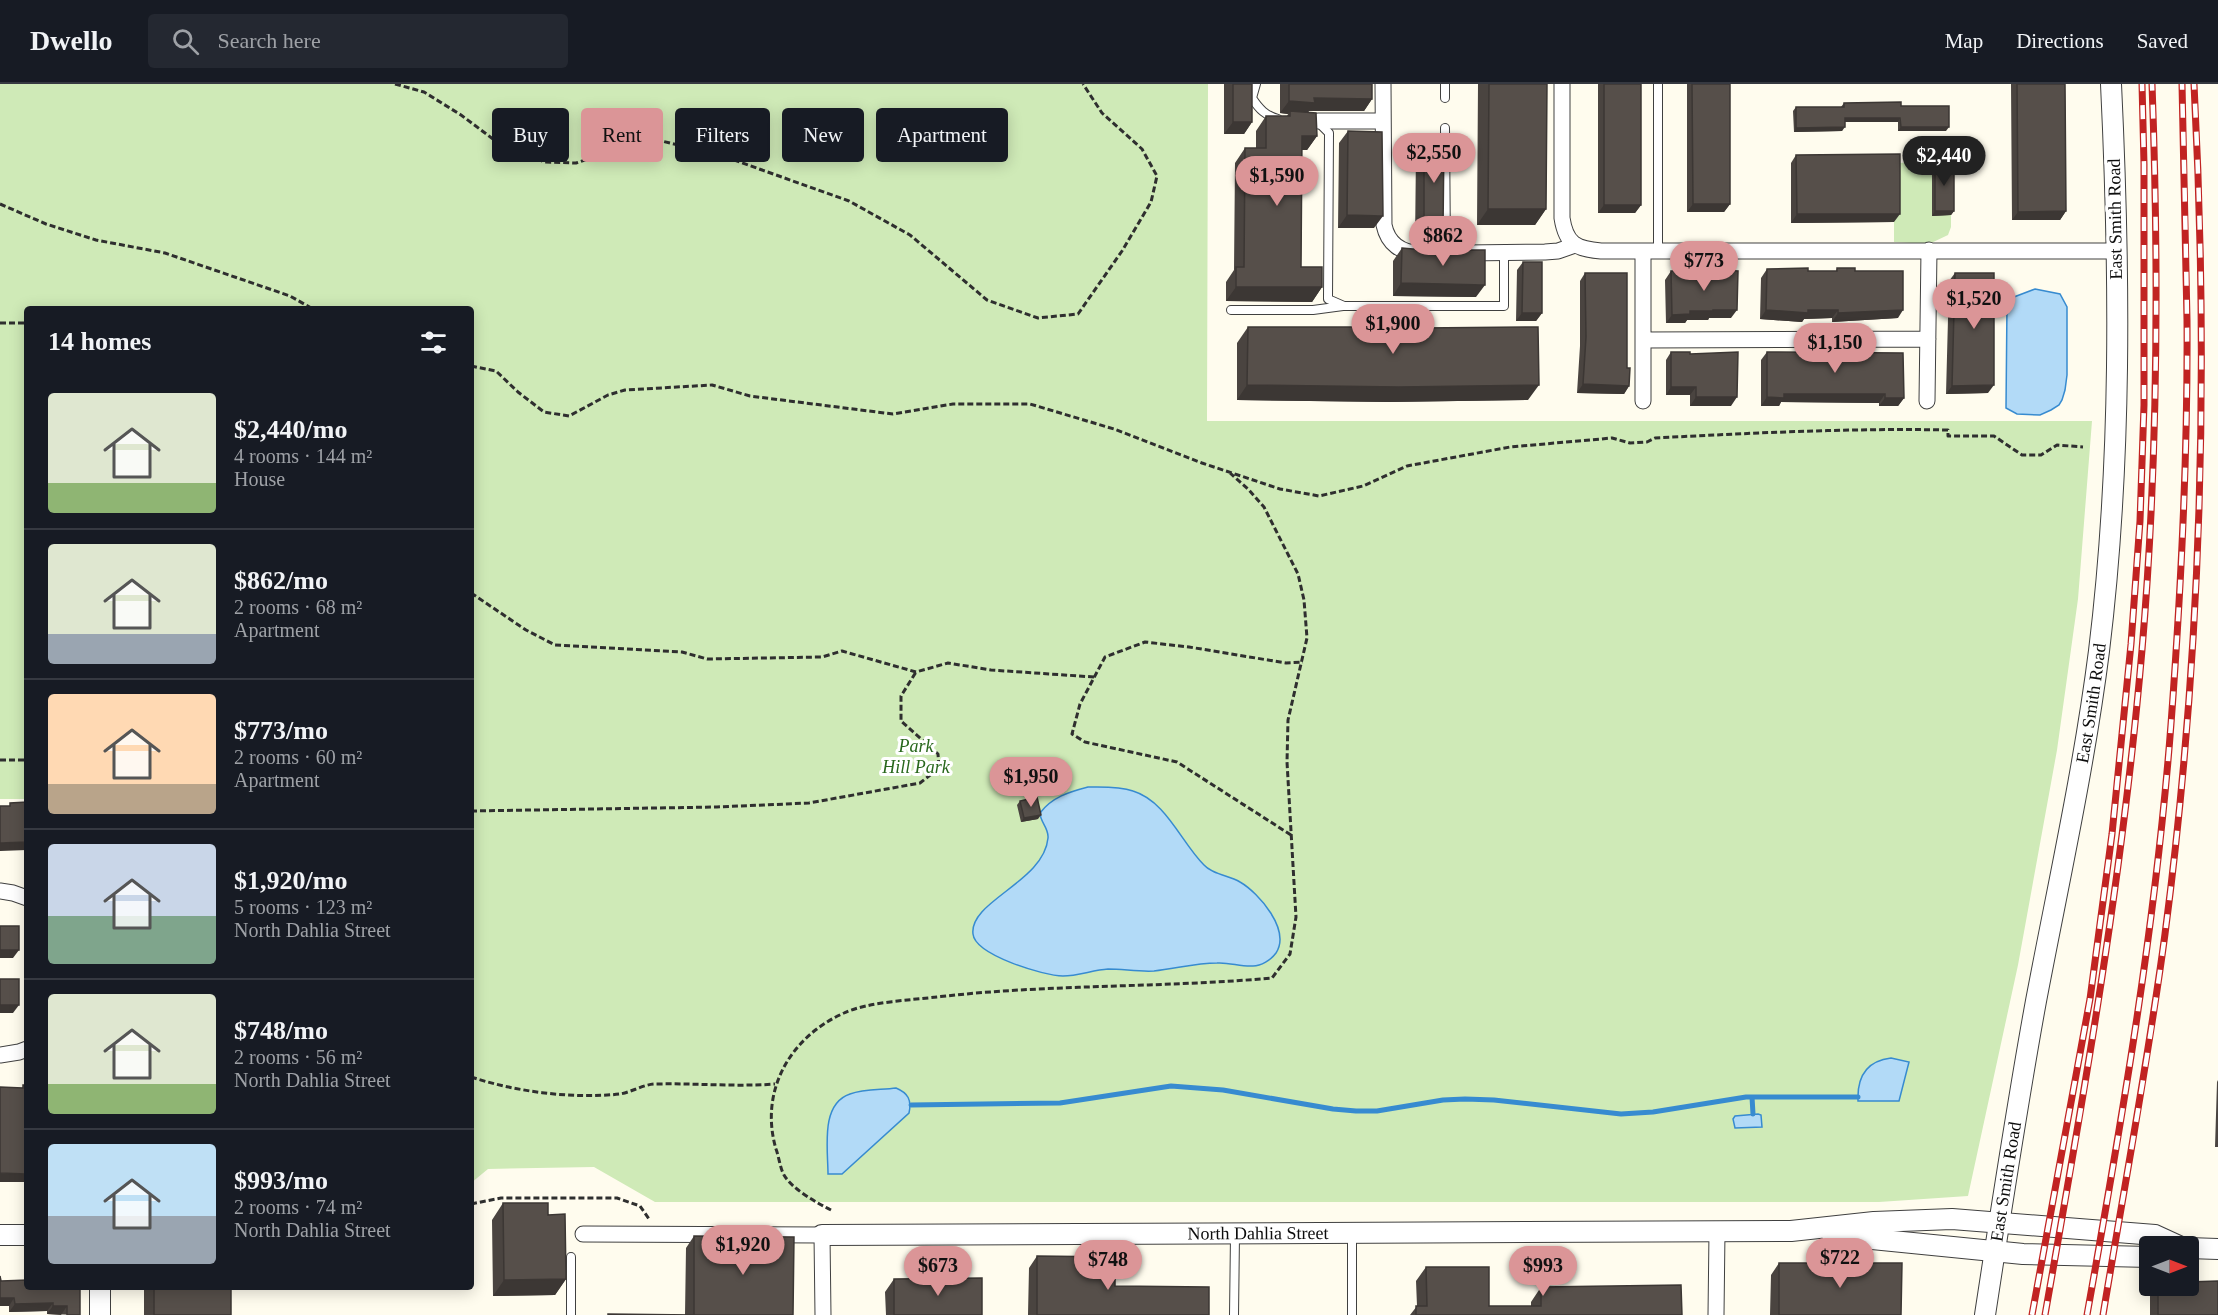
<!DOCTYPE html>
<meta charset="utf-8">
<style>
body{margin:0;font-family:"Times New Roman",serif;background:#242831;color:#f1f3f6;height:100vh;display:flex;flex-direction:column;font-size:22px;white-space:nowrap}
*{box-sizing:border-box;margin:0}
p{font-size:20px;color:#9ea1a6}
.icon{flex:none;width:33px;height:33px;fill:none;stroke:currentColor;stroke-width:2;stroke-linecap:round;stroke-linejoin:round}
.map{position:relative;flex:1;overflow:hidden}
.side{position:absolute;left:24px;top:222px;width:450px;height:984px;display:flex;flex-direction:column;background:#171b24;border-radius:6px;box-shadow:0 3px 15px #0003}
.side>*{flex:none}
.top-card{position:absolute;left:492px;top:24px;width:570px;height:54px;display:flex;gap:12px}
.needle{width:39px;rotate:90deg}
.controls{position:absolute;left:2139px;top:1152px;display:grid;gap:12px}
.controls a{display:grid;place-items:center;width:60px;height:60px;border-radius:6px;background:#171b24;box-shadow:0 3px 15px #0003;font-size:30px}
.price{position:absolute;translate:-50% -51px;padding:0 14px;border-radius:21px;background:#db9597;color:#111;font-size:20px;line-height:39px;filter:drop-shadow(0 2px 3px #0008)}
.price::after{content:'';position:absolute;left:50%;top:36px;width:18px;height:14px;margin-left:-9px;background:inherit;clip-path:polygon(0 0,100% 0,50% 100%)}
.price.selected{background:#222;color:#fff}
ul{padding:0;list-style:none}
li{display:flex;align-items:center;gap:18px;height:150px;padding:0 24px}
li+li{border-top:2px solid #363941}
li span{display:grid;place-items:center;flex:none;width:168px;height:120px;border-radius:6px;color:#555}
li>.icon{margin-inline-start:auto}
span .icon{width:72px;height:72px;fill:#fffc;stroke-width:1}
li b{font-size:26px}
h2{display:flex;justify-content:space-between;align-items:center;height:72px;padding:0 24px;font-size:26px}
.pill{padding:0 21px;border-radius:6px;background:#171b24;box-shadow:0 3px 15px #0003;font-size:21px;line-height:54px}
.pill.selected{background:#db9597;color:#111}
header{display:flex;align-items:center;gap:36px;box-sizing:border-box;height:84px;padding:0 30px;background:#171b24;border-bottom:2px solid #363941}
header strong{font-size:28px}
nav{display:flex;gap:33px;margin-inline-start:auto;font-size:21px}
.search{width:420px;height:54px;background:#242831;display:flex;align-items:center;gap:15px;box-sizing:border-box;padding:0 21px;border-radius:6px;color:#9ea1a6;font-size:22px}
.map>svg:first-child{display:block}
.green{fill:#cfeab7}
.water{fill:#b2daf7;stroke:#378bd0;stroke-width:1.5}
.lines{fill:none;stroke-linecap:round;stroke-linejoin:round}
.stream{stroke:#378bd0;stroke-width:5}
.service-casing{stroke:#404040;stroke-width:10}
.minor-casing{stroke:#404040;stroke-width:17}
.tertiary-casing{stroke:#404040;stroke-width:22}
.path{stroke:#2f2f2f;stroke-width:3;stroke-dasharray:6 3;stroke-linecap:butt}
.service{stroke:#fff;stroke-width:8}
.minor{stroke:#fff;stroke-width:15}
.tertiary{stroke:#fff;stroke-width:20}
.rail-casing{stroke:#c12322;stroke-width:7}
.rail{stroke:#fff;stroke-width:4.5;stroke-dasharray:14;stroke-linecap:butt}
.wall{fill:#4a4440}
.shaded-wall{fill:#3c3734}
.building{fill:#564f4a;stroke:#3c3734;stroke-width:1.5}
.labels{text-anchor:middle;stroke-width:6;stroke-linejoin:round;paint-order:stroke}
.street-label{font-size:18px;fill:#0d0d0d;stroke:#fff}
.park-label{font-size:18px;font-style:italic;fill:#28671c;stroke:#fff}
</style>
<header>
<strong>Dwello</strong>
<div class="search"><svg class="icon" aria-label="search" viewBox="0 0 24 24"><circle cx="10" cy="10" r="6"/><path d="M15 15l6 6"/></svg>Search here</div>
<nav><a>Map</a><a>Directions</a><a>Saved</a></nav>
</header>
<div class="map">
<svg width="2218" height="1231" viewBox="0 0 2218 1231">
<rect width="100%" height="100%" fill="#fffcee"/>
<!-- green -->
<path class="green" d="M0,0H1208L1207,337H2092L2078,515L2057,666L2018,881L1968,1112L1879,1118H655L594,1083L488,1085L471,1099V225H27V715H0Z
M1936,67C1964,73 1939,113 1932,131H1951V143L1948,151L1929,160L1894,158V79L1936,78Z"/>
<!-- water -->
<path class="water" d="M2035,205L2060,210L2067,223V291L2065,306L2062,316L2059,321L2051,326L2040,331L2017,330L2006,324L2007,220L2014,213Z
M1088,703C1102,703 1119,702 1133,707C1166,717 1181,758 1204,781C1213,791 1229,791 1240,798C1259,809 1291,846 1276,869C1271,876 1261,882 1253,882C1241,883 1229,878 1217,879C1195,879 1175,885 1154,887C1139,888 1123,885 1108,885C1093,886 1078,892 1063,892C1044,892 975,871 973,850C969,817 1044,798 1048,754C1049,744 1040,738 1040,729C1052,713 1069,708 1088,703Z
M1891,974L1909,978L1899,1017H1858C1857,994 1866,977 1891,974Z
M896,1004C908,1009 912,1016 909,1029L842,1090H828C828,1065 820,1020 850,1010C864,1005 882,1006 896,1004Z
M1758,1030L1761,1031L1762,1043L1735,1044L1733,1035L1735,1032Z"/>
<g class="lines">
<!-- stream -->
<path class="stream" d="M1752,1013L1753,1030
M911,1021L1060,1019L1171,1002L1223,1006L1333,1025L1356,1027H1377L1443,1016L1465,1015L1494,1016L1621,1030L1653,1028L1746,1013H1858"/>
<defs>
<path id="service" d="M1256,0L1252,14C1259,25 1266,32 1278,35
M1445,0V14
M1319,39L1329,49L1328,215L1344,222H1504V169
M1445,44L1446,169
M1658,167V0
M1231,226H1313L1343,222
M1352,1150V1231
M571,1173V1231
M1234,1231L1235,1151"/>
<path id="minor" d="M1383,0L1384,141C1388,160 1401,169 1420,169
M1562,0V134C1566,160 1576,165 1601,167H2117
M1318,37H1383
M1643,167V317
M1465,169L1545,168L1558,167L1575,161
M1643,256L1928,255
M1927,317L1929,166
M0,807L13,809L27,814
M0,971L19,968L27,965
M583,1150L822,1151L823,1231
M1716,1231L1717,1148"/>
<g id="tertiary">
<path d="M0,1151H27"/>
<path id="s1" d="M822,1151L1791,1147L1874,1138L1952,1135L2155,1151L2179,1162"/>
<path d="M1832,1151L2023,1170L2150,1173"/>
<path d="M2188,1164L2218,1165"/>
<path d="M100,1203V1231"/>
<path id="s2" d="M1985,1231C2001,1126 2017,1021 2036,917C2058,801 2084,685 2099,567C2122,379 2120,188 2111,0"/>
</g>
</defs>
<!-- service casing -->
<use href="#service" class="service-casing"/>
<!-- minor casing -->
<use href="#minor" class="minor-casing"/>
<!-- tertiary casing -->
<use href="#tertiary" class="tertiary-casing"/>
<!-- path -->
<path class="path" d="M395,0L424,8L461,31L501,61L545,78L576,79L588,75L620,55L645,53L720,71L849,117L910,151L987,216L1038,234L1078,230L1122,167L1151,118L1157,92L1142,65L1102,29L1083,0
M0,120L46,140L96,156L165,169L290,212L313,225
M0,239H27
M471,282L496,287L518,308L544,328L569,332L608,311L625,306L712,301L750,312L893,330L953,320H1030L1114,345L1202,379L1280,405L1319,412L1363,402L1407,382L1510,363L1612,354L1630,359L1647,358L1655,354C1753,349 1850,344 1948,346V352H1994L2022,371H2041L2057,361L2083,363
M471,509L526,546L555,561L682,568L707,575L822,573L842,567L916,588L948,579L991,586L1094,593
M0,676H27
M471,727L717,723L809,719L920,699L939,684L938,670L901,637V612L916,588
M1291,751L1177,678L1085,658L1072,650L1080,620L1105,573L1145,558L1189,563L1286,579L1303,578
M471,993C517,1008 572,1015 620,1010C632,1008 644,1000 656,1000C696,999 734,1003 775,1000
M471,1120L501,1114H617L640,1122L649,1135
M831,1126C817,1119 792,1105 784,1091C780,1084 779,1073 776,1065C759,1007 790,953 844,929C867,918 911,916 937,913C1048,900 1161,904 1272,894L1290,870L1296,833L1287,678L1288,636L1307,554L1304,516L1298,490L1264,423L1248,405L1230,389"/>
<!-- service -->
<use href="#service" class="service"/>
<!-- minor -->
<use href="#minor" class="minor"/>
<!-- tertiary -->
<use href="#tertiary" class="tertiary"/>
<defs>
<path id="rail" d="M2032,1231L2090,915L2112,750L2131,560L2140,437L2144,321V80L2142,0
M2045,1231C2084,1010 2123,790 2142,566C2158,378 2159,188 2152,0
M2087,1231C2122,1035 2156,839 2171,640C2181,506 2188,371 2187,236C2186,158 2184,79 2182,0
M2103,1231C2124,1104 2148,978 2165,850C2202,568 2209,284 2194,0"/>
</defs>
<!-- rail casing -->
<use href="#rail" class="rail-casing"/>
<!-- rail -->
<use href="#rail" class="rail"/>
</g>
<!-- wall -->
<path class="wall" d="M1224,0H1252V38L1244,50H1224Z
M1280,0H1372V15L1364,27H1309L1308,28L1317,52L1307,66H1302L1301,183L1322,203L1312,218L1226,217V198L1234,186L1235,79L1245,64H1256V47L1266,32H1287L1288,30L1280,29Z
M1478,0H1547L1546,125L1535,141H1477Z
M1598,0H1641V121L1635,129H1598Z
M1687,0H1730V120L1724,128H1687Z
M2011,0H2065L2066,127L2060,136H2012Z
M1844,19L1901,22L1946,47H1898V38H1845L1842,47L1794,48L1793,27L1796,23H1841Z
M1348,47L1374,144H1338L1339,59Z
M1424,54L1435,159H1415L1416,67Z
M1796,71L1894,138L1791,139V79Z
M1935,79L1954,127L1951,131L1932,132V83Z
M1402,164L1476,213L1393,212V177Z
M1523,178L1542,229L1536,237H1516L1517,186Z
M1837,184L1855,187L1898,234L1832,238V234L1804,235L1802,238L1760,235L1761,194L1767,185L1808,187H1836Z
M1720,186L1731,234H1709L1708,236H1687L1685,239H1666L1665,196L1671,187L1690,191H1717Z
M1585,189L1627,284L1629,302L1624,310L1577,309L1580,262V197Z
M1955,189L1988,309L1946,310L1949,197Z
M1365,228L1420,244L1528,316L1389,318L1237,316V259L1248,243H1355Z
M1671,268L1690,270L1731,322H1690V311H1666V276Z
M1767,268L1904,314L1898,322H1879V319L1781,318L1779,322H1761V276Z
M1020,717L1038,735L1021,738L1017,721Z
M2218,996V1063H2215L2217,998Z
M503,1119L548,1131L566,1195L555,1211L493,1212L492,1136Z
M694,1152L793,1231H608V1230L685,1231L686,1164Z
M1037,1172L1115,1202L1209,1231H1028L1029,1184Z
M1779,1179L1901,1231H1770L1771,1191Z
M1426,1183L1489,1222H1531V1218L1541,1203L1682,1231H1410L1417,1222L1416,1197Z
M0,1192L1,1197L27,1203H80V1231L47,1230V1227L9,1228V1222H0Z
M894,1195L982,1231H886L885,1208Z
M2156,1202H2188L2218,1231H2150V1210Z
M144,1203H231V1231H144Z"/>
<!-- shaded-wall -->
<path class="shaded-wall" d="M1314,14L1372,15L1364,27H1309L1306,31L1290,27L1288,30L1280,29L1289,17Z
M1845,34H1900L1898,38H1842Z
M1233,38H1252L1244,50H1224Z
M1845,43L1842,47L1794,48L1796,44Z
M1901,43H1949L1946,47H1898Z
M1302,52H1317L1307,66H1292Z
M1693,120H1730L1724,128H1687Z
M1604,121H1641L1635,129H1598Z
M1488,125H1546L1535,141H1477Z
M1935,127H1954L1951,131L1932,132Z
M2066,127L2060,136H2012L2018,128Z
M1797,130H1900L1894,138L1791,139Z
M1347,131L1383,132L1374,144H1338Z
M1424,147H1443L1435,159H1415Z
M1401,199L1485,201L1476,213L1393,212Z
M1236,203H1322L1312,218L1226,217Z
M1713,226H1737L1731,234H1709L1708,236H1687L1685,239H1666L1672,231L1690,227Z
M1766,226H1838L1832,234L1804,235L1802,238L1760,235Z
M1903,226L1898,234L1832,238L1838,229Z
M1522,229H1542L1536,237H1516Z
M1583,300L1629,302L1624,310L1577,309Z
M1247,301H1539L1528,316L1389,318L1237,316Z
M1994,301L1988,309L1946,310L1952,302Z
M1671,303H1696L1690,311H1666Z
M1784,310H1885L1879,319L1781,318L1779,322H1761L1767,313Z
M1696,313H1737L1731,322H1690Z
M1885,314H1904L1898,322H1879Z
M1041,731L1038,735L1021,738L1024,734Z
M27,758V766L0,767V759Z
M0,866H19L13,874H0Z
M0,921H19L13,929H0Z
M0,1089L27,1090V1098H0Z
M566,1195L555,1211L493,1212L504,1196Z
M0,1214H14L9,1222H0Z
M53,1219L47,1227L9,1228L15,1220Z
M53,1222H67L61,1231L47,1230Z"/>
<!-- building -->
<path class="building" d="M1233,0H1252V38H1233Z
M1289,0H1372V15L1314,14L1315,19L1289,17Z
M1489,0H1547L1546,125H1488Z
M1604,0H1641V121H1604Z
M1692,0H1730V120H1693Z
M2017,0H2065L2066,127L2018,128Z
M1901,18V22H1949V43H1901L1900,34H1845V43L1796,44V23H1844V19Z
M1290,27L1316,29L1317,52H1302L1301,183H1322V203H1236V183H1244L1245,64H1266V32H1290Z
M1348,47L1382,48L1383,132L1347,131Z
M1424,54H1444L1443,147H1424Z
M1900,70V130H1797L1796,71Z
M1935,79H1954V127H1935Z
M1402,164L1424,166H1485V201L1401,199Z
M1523,178H1542V229H1522Z
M1808,184V187H1837V184H1855V187H1903V226L1838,229V226H1808V229L1766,226L1767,185Z
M1720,186L1738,187L1737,226H1713V227H1690V230L1672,231L1671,187H1690V191H1720Z
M1585,189H1627V284H1630L1629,302L1583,300L1586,253Z
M1955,189H1994V301L1952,302Z
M1365,228H1420V244L1538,243L1539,301L1399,303L1247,301L1248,243H1366Z
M1671,268H1690V270L1738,268L1737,313H1696V303H1671Z
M1767,268L1903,269L1904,314H1885V310H1784V314L1767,313Z
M1037,713L1041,731L1024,734L1020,717Z
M27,718V758L0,759V722H10V719Z
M0,842H19V866H0Z
M0,895H19V921H0Z
M23,1001H27V1090L0,1089V1003L23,1004Z
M503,1119H548V1131L565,1130L566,1195L504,1196Z
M694,1152L794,1153L793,1231H608V1230L694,1231Z
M1037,1172L1115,1173V1202L1209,1203V1231H1037Z
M1779,1179H1902L1901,1231H1779Z
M1426,1183H1489V1222H1541V1203L1681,1201L1682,1231H1416V1222H1427Z
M0,1192L1,1197L27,1196V1203H80V1231H67V1222H53V1219L15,1220L14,1214H0Z
M982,1194V1231H894V1195Z
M2218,1197V1231H2158V1202H2188V1198Z
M154,1203H231V1231H154Z"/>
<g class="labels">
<!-- street labels -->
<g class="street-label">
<text transform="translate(2115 135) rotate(-91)" y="6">East Smith Road</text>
<text dy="6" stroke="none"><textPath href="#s2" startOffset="621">East Smith Road</textPath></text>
<text dy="6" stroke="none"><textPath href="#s2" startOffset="135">East Smith Road</textPath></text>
<text dy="6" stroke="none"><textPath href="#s1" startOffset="436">North Dahlia Street</textPath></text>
</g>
<!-- park labels -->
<g class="park-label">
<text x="916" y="668">Park<tspan x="916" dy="21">Hill Park</tspan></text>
</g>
</g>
</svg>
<div class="controls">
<a><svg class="needle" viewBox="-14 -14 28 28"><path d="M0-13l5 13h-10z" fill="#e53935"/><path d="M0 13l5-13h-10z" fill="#9ea1a6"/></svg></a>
</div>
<b class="price" style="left:1434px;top:100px">$2,550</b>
<b class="price selected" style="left:1944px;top:103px">$2,440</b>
<b class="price" style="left:1277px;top:123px">$1,590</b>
<b class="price" style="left:1443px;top:183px">$862</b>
<b class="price" style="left:1704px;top:208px">$773</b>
<b class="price" style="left:1974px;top:246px">$1,520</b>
<b class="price" style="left:1393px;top:271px">$1,900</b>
<b class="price" style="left:1835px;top:290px">$1,150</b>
<b class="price" style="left:1031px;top:724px">$1,950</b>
<b class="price" style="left:743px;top:1192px">$1,920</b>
<b class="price" style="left:1840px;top:1205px">$722</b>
<b class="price" style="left:1108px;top:1207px">$748</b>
<b class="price" style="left:938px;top:1213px">$673</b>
<b class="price" style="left:1543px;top:1213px">$993</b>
<div class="top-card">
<a class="pill">Buy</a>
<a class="pill selected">Rent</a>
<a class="pill">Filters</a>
<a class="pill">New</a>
<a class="pill">Apartment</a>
</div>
<section class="side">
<h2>14 homes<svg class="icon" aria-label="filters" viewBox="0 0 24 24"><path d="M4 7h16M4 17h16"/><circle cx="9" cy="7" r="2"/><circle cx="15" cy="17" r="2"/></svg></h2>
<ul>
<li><span style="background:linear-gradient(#dfe7d0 75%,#8fb573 0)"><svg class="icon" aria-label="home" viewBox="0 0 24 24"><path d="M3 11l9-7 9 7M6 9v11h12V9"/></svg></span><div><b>$2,440/mo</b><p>4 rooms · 144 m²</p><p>House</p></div></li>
<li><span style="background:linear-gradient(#dfe7d0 75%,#9aa5b1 0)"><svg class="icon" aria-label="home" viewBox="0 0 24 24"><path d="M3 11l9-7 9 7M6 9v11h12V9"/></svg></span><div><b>$862/mo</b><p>2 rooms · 68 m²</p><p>Apartment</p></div></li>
<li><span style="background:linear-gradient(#ffd9b3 75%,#b9a48a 0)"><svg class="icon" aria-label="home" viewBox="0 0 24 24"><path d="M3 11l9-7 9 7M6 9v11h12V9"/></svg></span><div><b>$773/mo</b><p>2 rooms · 60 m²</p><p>Apartment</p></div></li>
<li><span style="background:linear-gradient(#c9d6e8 60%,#7fa58c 0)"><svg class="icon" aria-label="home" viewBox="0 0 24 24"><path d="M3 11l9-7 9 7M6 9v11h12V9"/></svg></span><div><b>$1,920/mo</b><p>5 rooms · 123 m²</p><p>North Dahlia Street</p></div></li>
<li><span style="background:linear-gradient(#dfe7d0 75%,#8fb573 0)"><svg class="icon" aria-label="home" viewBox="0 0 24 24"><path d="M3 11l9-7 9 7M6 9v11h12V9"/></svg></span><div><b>$748/mo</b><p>2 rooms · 56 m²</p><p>North Dahlia Street</p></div></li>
<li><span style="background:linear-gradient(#bfe0f5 60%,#9aa5b1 0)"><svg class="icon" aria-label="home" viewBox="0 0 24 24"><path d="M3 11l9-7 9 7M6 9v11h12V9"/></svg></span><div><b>$993/mo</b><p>2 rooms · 74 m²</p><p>North Dahlia Street</p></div></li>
</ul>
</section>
</div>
